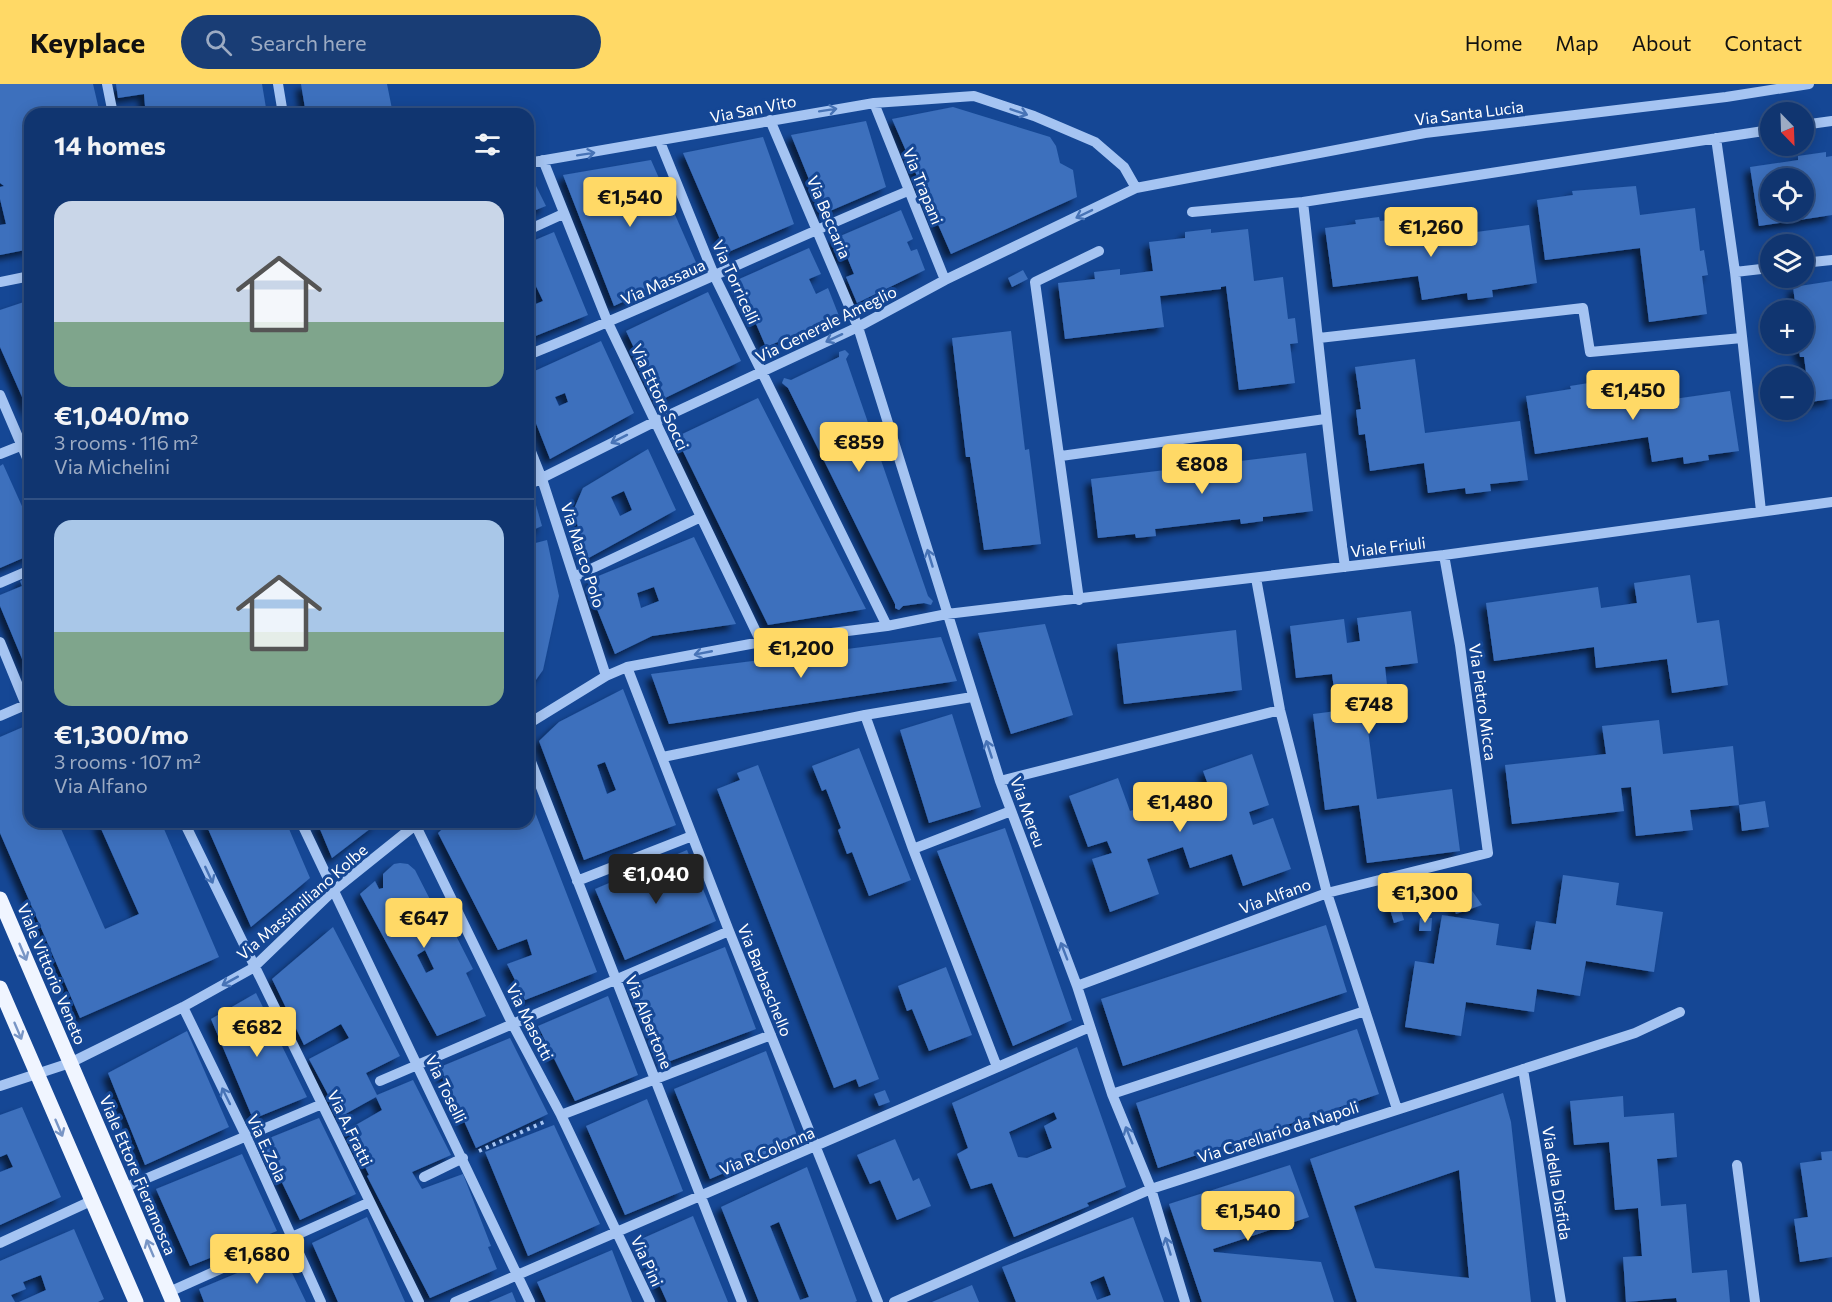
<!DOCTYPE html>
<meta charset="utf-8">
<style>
body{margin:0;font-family:Commissioner,sans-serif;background:#193d75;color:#f1f3f6;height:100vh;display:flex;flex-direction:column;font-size:22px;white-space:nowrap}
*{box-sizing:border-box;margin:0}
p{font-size:20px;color:#9cabc3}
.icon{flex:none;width:33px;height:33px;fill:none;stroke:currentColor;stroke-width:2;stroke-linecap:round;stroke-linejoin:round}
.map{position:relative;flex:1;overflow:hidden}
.details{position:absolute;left:24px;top:24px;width:510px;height:720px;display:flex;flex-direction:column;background:#103570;border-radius:18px;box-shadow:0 3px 15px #0003,0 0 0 2px #305083}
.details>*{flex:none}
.needle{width:39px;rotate:157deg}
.buttons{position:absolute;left:1760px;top:18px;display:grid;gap:12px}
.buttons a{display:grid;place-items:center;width:54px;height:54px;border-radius:50%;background:#103570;box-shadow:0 3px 15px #0003,0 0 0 2px #305083;font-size:30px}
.price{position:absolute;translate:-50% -51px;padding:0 14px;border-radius:6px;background:#ffd966;color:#111;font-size:20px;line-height:39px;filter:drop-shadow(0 2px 3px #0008)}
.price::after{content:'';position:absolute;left:50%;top:36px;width:18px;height:14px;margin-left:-9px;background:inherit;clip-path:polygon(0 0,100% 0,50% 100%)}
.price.current{background:#222;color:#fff}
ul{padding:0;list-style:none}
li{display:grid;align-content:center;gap:12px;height:318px;padding:0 30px}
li+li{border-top:2px solid #305083}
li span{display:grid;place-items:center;height:186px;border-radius:18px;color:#555}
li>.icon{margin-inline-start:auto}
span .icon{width:108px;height:108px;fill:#fffc;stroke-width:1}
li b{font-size:26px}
h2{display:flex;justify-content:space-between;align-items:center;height:72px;padding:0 30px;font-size:26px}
header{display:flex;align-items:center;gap:36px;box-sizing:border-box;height:84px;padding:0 30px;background:#ffd966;color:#111}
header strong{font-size:28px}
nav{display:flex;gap:33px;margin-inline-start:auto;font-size:21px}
.search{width:420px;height:54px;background:#193d75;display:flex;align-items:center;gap:15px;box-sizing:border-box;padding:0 21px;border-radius:33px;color:#9cabc3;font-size:22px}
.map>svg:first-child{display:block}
.building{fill:#3d70bd;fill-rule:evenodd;filter:url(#shadow)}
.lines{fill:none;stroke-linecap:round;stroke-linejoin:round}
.path{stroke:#a5c4f2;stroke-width:4;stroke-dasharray:3 4.5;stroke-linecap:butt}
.minor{stroke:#a5c4f2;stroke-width:10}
.major{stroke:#f0f5ff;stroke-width:15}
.oneway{stroke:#4773b6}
.oneway2{stroke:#7895c5}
.labels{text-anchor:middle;stroke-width:6;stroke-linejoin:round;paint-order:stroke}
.street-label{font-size:16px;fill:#fff;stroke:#154795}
</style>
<header>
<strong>Keyplace</strong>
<div class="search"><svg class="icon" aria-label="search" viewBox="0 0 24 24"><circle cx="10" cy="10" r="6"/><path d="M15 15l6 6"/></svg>Search here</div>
<nav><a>Home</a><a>Map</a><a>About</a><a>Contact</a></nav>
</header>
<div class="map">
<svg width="1832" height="1218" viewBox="0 0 1832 1218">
<defs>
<filter id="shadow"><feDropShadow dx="-5.5" dy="5.5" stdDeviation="3" flood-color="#0009"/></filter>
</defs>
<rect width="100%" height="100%" fill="#154795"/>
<!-- building -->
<path class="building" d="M0,0H93L100,30H30V165L0,171V141L6,140L0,115V103L4,102L0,99Z
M116,0H262L267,30H150L149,22H145L144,10L118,14Z
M301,0H387L393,30H306Z
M953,23L1050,53L1056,62L1060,79L1073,86L1077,113L951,170L892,35Z
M866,37L886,103L823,130L791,51Z
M763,53L794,140L726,169L683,69Z
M1826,68V73L1832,72V131L1759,142L1750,83L1798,76V72ZM1770,94H1803V128H1770Z
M651,76L698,183L614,222L563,91Z
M532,94L546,122L528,129V95Z
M1636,102L1640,131L1695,124L1700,167L1704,166L1708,191L1702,192L1707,230L1649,238L1640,164L1545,176L1537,116L1573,111L1572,107Z
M901,126L913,155L907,158L911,167L917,165L925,186L857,219L846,193L854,190L847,173L840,176L831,156Z
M1379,133L1380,137L1413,133L1416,156L1529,141L1537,199L1492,206L1493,213L1468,216L1467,209L1422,216L1418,192L1333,203L1325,144L1356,140L1355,136Z
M1211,145V149L1248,145L1254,197L1283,193L1288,235L1295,234L1298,259L1290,260L1295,299L1239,306L1226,202L1221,203V205L1160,212L1164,243L1065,255L1058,199L1095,195L1094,188L1120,185V191L1153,187L1149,158L1185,154V148Z
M554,148L588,231L528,255V214L531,222L543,217L534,198L528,201V159Z
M809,164L821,190L809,195L816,210L828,204L839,232L766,263L737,196Z
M1023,186L1028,195L1012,203L1008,194Z
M1832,197V315L1810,318L1804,273H1800L1798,260H1803V226H1796L1793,203Z
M708,208L741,277L659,317L626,247Z
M30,216V331L0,263V226Z
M1011,247L1025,366L1029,365L1041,460L984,466L970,373H966L952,254Z
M601,257L634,329L550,375L528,319V290ZM565,309L568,318L559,322L555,313Z
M845,266L849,270L846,275L928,512L933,517L931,521L924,519L903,522L899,526L895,524V520L788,304L782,299L784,294L791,296L839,273V268Z
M1415,275L1425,349L1520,337L1528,396L1490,400L1491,407L1466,410L1465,404L1428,409L1424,379L1370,387L1365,350L1359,351L1356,326L1361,325L1355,283Z
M1642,294L1646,319L1730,307L1739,367L1708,371L1709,376L1684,380L1683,373L1652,378L1648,353L1535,370L1526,312L1571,305L1570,302L1595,298L1596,301Z
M758,314L866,525L768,541L676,353Z
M648,365L676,426L585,476L574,425L583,404ZM624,407L632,426L620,432L611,413Z
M1306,369L1313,427L1263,433V437L1241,440L1240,435L1155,445L1156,452L1136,454L1135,450L1098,454L1091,395Z
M3,380L30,440V471L0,484V382Z
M534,414L542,442L528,448V416Z
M694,453L736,540L652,552L615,570L595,520L591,495ZM654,503L659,517L641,524L637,509Z
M547,456L559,512L543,586L528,607V461Z
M1690,491L1697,539L1719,536L1728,601L1672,609L1667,575L1596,584L1594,563L1494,577L1486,519L1598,503L1601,524L1637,519L1634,499Z
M30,493V594L0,522V511L22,502L20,497Z
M1411,527L1418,579L1385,583L1390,627L1366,631L1377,715L1452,705L1460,767L1367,779L1359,721L1325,726L1313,630L1337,627L1332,590L1296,594L1290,542L1344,535L1347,559L1360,557L1357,534Z
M1045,540L1073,631L1011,650L978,549Z
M1236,546L1242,606L1124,620L1117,560Z
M941,553L957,597L669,640L651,590Z
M623,605L676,741L584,776L539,657L559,638ZM605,678L616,706L607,710L597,681Z
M952,630L981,723L929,739L900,646Z
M1659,636L1663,670L1733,662L1739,721L1690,726L1693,746L1636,752L1631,703L1621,704L1624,727L1512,740L1505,681L1606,670L1602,642Z
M30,640V738H58L105,845L139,830L98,738H161L219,873L80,934L0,749V653Z
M859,664L911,796L869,812L852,768L847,770L838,746L841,744L826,705L822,707L812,682Z
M1252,670L1269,721L1249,728L1253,741L1273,734L1291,785L1243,802L1232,770L1190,784L1183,763L1147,775L1159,810L1110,828L1092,775L1112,769L1107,757L1088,763L1069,712L1118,694L1130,727L1171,713L1179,735L1216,722L1203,687Z
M758,681L879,995L859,1003L856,995L834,1004L717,705L740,696L737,689Z
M528,710L597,888L525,916L507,880L532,871L527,855L498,866L438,749L450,738H528Z
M1765,717L1769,743L1742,747L1739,721Z
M205,738H286L310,794L251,843Z
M317,738H379L332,774Z
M1005,744L1072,936L1013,962L937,767Z
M687,766L716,837L625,876L595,805Z
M400,779L408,780L415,786L442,839L448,836L473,885L466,889L486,932L437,952L360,810L375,797L379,805L383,804V790L394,780ZM425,866L434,885L426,889L417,871Z
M1563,791L1619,799L1616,821L1663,828L1654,888L1586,877L1580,912L1537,905L1534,928L1466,918L1461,952L1405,943L1415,877L1434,880L1442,831L1499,840L1496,861L1531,866L1536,837L1556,840Z
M1468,801L1482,821L1456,830L1449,809Z
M1399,819L1404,836L1394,839L1389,822Z
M1420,834H1432L1431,847H1419Z
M1326,841L1347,908L1123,982L1101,915Z
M333,843L400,972L366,989L377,1011L413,996L451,1071L412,1088L422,1105L463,1090L491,1162L488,1163L497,1185L430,1214L367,1092L369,1091L347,1046L382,1026L376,1013L340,1033L309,975L349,954L341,940L304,961L272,895Z
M725,863L756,945L665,979L633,900Z
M946,883L972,951L929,967L912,925L907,927L898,902Z
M256,909L307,1013L253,1035L211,935Z
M608,912L638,991L575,1017L538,942Z
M1357,945L1379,1010L1158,1084L1136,1019Z
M187,947L229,1043L145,1081L108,989Z
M510,954L548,1030L476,1064L440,983Z
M1077,963L1126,1103L1087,1119L1089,1122L1014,1153L992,1099L971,1105L957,1070L968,1064L952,1019ZM1054,1028L1057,1035L1044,1042L1052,1064L1027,1074L1018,1073L1009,1048Z
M766,967L799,1057L710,1095L674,1005Z
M885,1006L890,1018L879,1022L874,1010Z
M1503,1009L1511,1038L1531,1218H1357L1310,1075ZM1459,1086L1469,1194L1375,1184L1354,1122Z
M1623,1012L1624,1033L1674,1029L1677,1073L1657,1075L1661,1122L1686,1120L1692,1189L1727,1186L1730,1218H1677L1676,1214L1626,1218L1623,1173L1642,1172L1638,1124L1615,1126L1609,1058L1574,1061L1570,1017Z
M647,1015L683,1107L625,1131L586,1042Z
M22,1023L61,1113L0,1141V1088L13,1083L7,1070L0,1073V1031Z
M319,1034L356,1110L300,1136L262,1057Z
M554,1041L600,1140L528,1172L485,1068Z
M895,1055L913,1097L919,1094L931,1122L897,1136L880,1096L870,1100L857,1071Z
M1832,1067V1173L1800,1178L1794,1135L1808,1133L1800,1079L1822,1076L1821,1068Z
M242,1070L277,1147L190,1182L156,1105Z
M1290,1081L1309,1133L1213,1165L1214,1168L1321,1178L1334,1218H1202L1169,1120Z
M807,1083L857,1217L855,1218H759L721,1123ZM779,1138L809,1213L800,1216L770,1142Z
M693,1132L728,1218H667L639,1156Z
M367,1133L405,1218H338L312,1159Z
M1133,1133L1164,1218H1016L1002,1183ZM1104,1192L1111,1211L1097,1216L1090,1198Z
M74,1145L104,1215L98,1218H19L46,1206L41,1191L23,1198L26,1205L11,1211L15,1218H0V1177Z
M612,1166L632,1218H546L537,1198Z
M283,1170L306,1218H204L199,1205Z
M972,1201L979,1218H932Z
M512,1208L516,1218H489Z"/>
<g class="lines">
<!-- path -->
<path class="path" d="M479,1067L544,1038"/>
<!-- minor -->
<path class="minor" d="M107,0L113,30
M278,0L283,30
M874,19L945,196
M770,36L858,243L1000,697L1077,902L1112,1010L1151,1105L1185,1218
M1803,41L1832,37
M1716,54L1735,188L1761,427
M660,58L714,191L887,542
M543,76L608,239L761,558
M528,79L874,19L974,12L1034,32L1095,58L1124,83L1136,104
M1303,118L1770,46
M1192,128L1303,118C1317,240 1328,362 1345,483
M528,146L563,130
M1803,179L1832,176
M1735,188L1770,184
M0,198L30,192
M1319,254L1583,224L1590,268L1742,254
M528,271C656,220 780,160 908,107
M0,311L30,381
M528,360L542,395L606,592
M0,370L30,358
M1061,372L1325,335
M528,401L654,338L858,243L945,196L1136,104L1425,49L1726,13L1809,0
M574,493L701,433
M1256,494L1280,626L1327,809L1397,1025
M0,499L30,486
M1079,516L1035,198L1099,167
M0,558L26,621
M627,583L729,847L878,1218
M865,631L913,765
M0,632L30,619
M528,640L606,592L627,583L761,558L887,542L947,530L1444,471L1832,418
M528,670L742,1218
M663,673L865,631L972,613
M1000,697L1280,626
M184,738L419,1218
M301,738L530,1218
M414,738L512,939L561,1031L650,1218
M577,797L692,752
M1077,902L1327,809L1488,769L1460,561L1444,471
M183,923L246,1052L321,1218
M997,983L913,765L1011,727
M1523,985L1561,1218
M380,997L729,847
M0,1002L70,979L183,923L253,884L333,807L419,738
M1112,1010L1365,927
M561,1031L771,951
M1737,1081L1755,1218
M424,1093L463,1074
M124,1104L322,1020
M0,1159L91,1117
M169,1208L370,1118
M455,1218L1090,943
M894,1218L1151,1105L1635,949L1680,928"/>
<!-- major -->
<path class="major" d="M0,815L173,1218
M0,904L136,1218"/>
</g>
<!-- one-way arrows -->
<defs><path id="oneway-shaft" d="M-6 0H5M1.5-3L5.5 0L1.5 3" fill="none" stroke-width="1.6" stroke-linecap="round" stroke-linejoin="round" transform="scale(1.5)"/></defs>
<g class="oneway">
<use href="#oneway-shaft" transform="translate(828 26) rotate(-9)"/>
<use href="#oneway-shaft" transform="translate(1019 28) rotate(19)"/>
<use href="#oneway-shaft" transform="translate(586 70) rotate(-9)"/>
<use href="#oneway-shaft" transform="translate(1084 130) rotate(154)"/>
<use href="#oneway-shaft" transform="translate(834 254) rotate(155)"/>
<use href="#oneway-shaft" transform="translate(619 355) rotate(153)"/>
<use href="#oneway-shaft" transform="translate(930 474) rotate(-107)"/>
<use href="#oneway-shaft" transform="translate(703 569) rotate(169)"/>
<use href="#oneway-shaft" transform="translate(989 665) rotate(-108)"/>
<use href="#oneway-shaft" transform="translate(209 791) rotate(65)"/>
<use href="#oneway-shaft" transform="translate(1064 867) rotate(-111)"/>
<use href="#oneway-shaft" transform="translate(230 897) rotate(151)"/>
<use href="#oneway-shaft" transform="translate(226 1012) rotate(-116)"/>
<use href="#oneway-shaft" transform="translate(1129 1051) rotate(-112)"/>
<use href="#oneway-shaft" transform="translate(1168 1162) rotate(-107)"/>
</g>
<g class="oneway2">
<use href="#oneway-shaft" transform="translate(23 868) rotate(67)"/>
<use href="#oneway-shaft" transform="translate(18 947) rotate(67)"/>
<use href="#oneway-shaft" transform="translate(59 1044) rotate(67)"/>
<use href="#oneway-shaft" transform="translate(150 1164) rotate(-113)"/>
</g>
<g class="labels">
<!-- street labels -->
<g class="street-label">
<text transform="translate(753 25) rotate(-11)" y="6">Via San Vito</text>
<text transform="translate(1469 29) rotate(-7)" y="6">Via Santa Lucia</text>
<text transform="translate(923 102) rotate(68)" y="6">Via Trapani</text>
<text transform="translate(829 133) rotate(67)" y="6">Via Beccaria</text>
<text transform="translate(663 198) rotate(-24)" y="6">Via Massaua</text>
<text transform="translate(736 198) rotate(65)" y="6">Via Torricelli</text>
<text transform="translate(826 240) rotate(-26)" y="6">Via Generale Ameglio</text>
<text transform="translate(660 313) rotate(65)" y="6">Via Ettore Socci</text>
<text transform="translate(1388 463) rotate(-7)" y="6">Viale Friuli</text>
<text transform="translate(583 471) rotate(72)" y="6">Via Marco Polo</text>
<text transform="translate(1483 618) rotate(82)" y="6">Via Pietro Micca</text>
<text transform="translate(1028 728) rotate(70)" y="6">Via Mereu</text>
<text transform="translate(1275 812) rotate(-20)" y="6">Via Alfano</text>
<text transform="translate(302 818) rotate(-41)" y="6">Via Massimiliano Kolbe</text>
<text transform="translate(52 890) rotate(67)" y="6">Viale Vittorio Veneto</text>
<text transform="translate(765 896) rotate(68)" y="6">Via Barbaschello</text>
<text transform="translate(530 938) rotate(63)" y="6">Via Masotti</text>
<text transform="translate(649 938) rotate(68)" y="6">Via Albertone</text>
<text transform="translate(446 1005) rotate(64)" y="6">Via Toselli</text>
<text transform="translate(350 1044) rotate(64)" y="6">Via A.Fratti</text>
<text transform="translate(1278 1048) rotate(-18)" y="6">Via Carellario da Napoli</text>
<text transform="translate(267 1064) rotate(65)" y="6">Via E.Zola</text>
<text transform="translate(767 1067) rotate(-23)" y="6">Via R.Colonna</text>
<text transform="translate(138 1091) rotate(67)" y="6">Viale Ettore Fieramosca</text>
<text transform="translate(1557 1099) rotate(81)" y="6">Via della Disfida</text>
<text transform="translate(647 1177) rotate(65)" y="6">Via Pini</text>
</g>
</g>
</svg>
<div class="buttons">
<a><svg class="needle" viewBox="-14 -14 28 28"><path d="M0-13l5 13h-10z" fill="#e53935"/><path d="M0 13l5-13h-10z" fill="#9cabc3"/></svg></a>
<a><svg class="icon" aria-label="locate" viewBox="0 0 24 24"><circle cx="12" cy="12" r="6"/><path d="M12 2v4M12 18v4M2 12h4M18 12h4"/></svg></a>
<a><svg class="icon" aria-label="layers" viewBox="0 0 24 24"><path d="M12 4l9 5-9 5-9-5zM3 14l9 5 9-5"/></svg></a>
<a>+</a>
<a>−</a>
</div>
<b class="price" style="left:630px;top:144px">€1,540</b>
<b class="price" style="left:1431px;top:174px">€1,260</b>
<b class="price" style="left:1633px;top:337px">€1,450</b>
<b class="price" style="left:859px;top:389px">€859</b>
<b class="price" style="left:1202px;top:411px">€808</b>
<b class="price" style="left:801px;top:595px">€1,200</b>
<b class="price" style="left:1369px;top:651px">€748</b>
<b class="price" style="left:1180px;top:749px">€1,480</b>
<b class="price current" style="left:656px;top:821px">€1,040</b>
<b class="price" style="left:1425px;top:840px">€1,300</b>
<b class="price" style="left:424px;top:865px">€647</b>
<b class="price" style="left:257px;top:974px">€682</b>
<b class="price" style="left:1248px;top:1158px">€1,540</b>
<b class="price" style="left:257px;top:1201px">€1,680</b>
<section class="details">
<h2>14 homes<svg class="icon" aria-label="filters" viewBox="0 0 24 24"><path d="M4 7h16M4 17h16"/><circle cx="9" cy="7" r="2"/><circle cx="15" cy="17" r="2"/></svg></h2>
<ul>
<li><span style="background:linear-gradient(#c9d6e8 65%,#7fa58c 0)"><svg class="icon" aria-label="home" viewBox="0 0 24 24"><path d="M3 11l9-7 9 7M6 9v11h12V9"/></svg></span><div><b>€1,040/mo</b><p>3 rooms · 116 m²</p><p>Via Michelini</p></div></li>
<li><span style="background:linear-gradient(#a9c7e8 60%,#7fa58c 0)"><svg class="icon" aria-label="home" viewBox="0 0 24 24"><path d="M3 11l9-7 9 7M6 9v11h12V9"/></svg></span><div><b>€1,300/mo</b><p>3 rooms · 107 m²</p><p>Via Alfano</p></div></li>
</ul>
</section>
</div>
